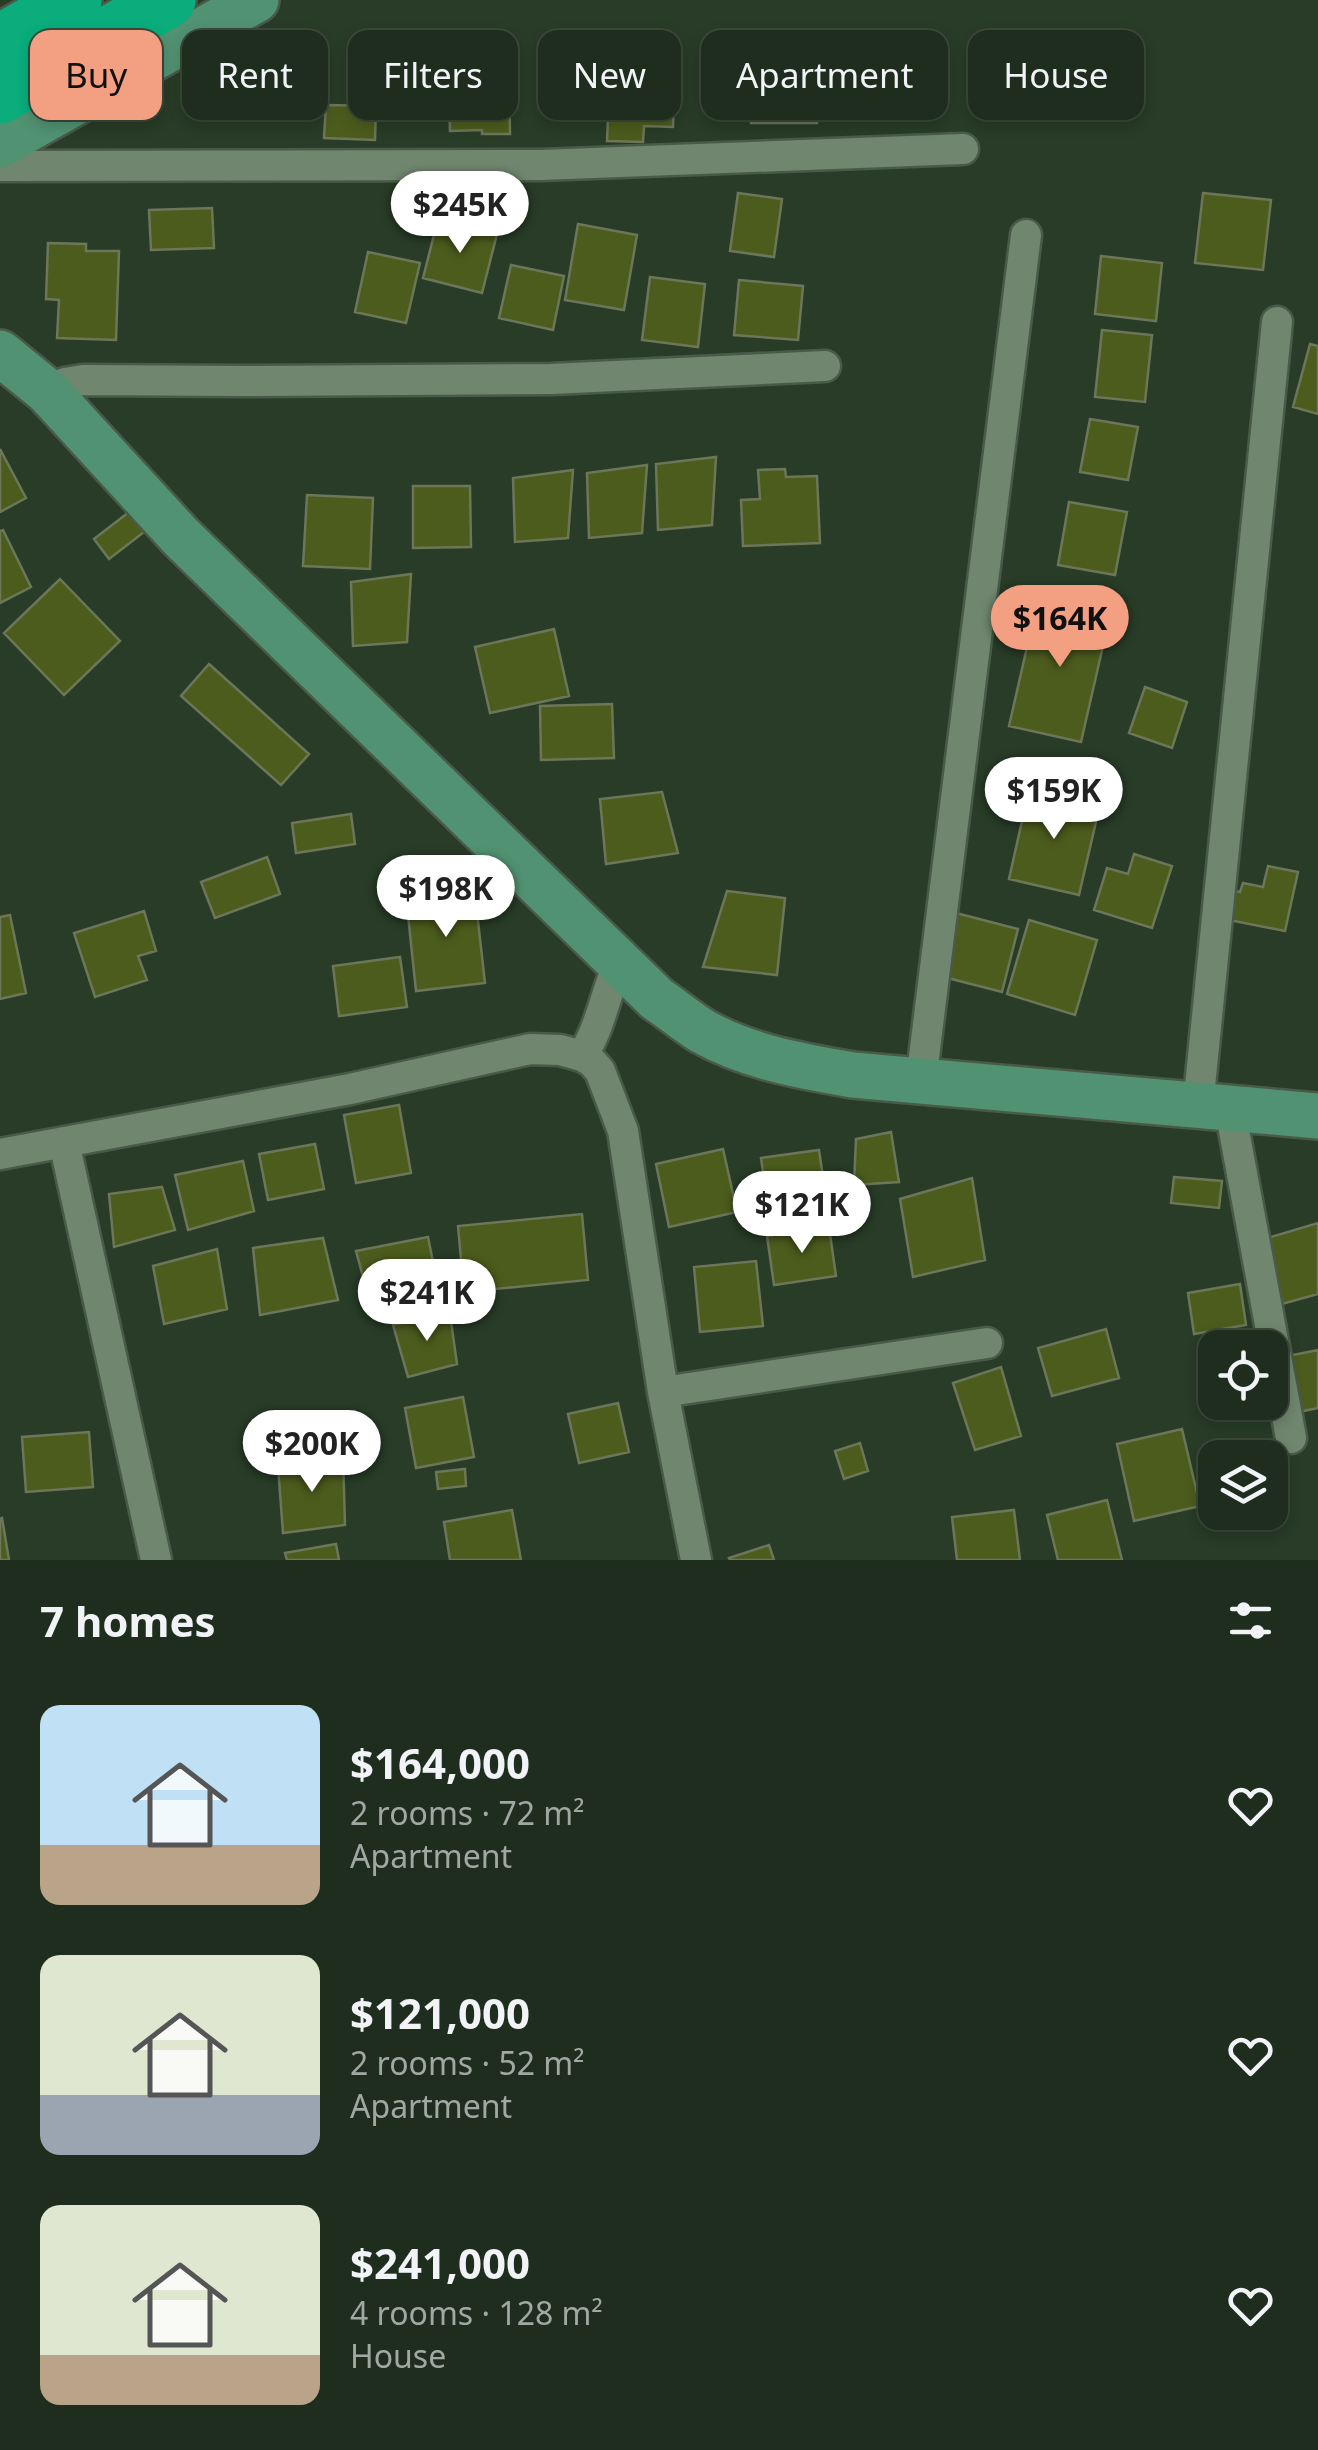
<!DOCTYPE html>
<meta charset="utf-8">
<style>
body{margin:0;font-family:"Noto Sans",sans-serif;background:#263526;color:#f1f3f6;height:100vh;display:flex;flex-direction:column;font-size:38px;white-space:nowrap}
*{box-sizing:border-box;margin:0}
p{font-size:32px;color:#a1a8a4}
.icon{flex:none;width:55px;height:55px;fill:none;stroke:currentColor;stroke-width:2;stroke-linecap:round;stroke-linejoin:round}
.map{position:relative;height:1560px;overflow:hidden}
.side{display:flex;flex-direction:column;background:#1e2d1d;flex:1}
.side>*{flex:none}
.hud{position:absolute;left:30px;top:30px;width:1260px;height:90px;display:flex;gap:20px}
.controls{position:absolute;left:1198px;top:1330px;display:grid;gap:20px}
.controls a{display:grid;place-items:center;width:90px;height:90px;border-radius:20px;background:#1e2d1d;box-shadow:0 5px 15px #0003,0 0 0 2px #3c493b;font-size:50px}
.price{position:absolute;translate:-50% -85px;padding:0 22px;border-radius:35px;background:#fff;color:#222;font-size:32px;line-height:65px;filter:drop-shadow(0 2px 5px #0008)}
.price::after{content:'';position:absolute;left:50%;top:60px;width:30px;height:22px;margin-left:-15px;background:inherit;clip-path:polygon(0 0,100% 0,50% 100%)}
.price.on{background:#f39f82;color:#111}
ul{padding:0;list-style:none}
li{display:flex;align-items:center;gap:30px;height:250px;padding:0 40px}
li span{display:grid;place-items:center;flex:none;width:280px;height:200px;border-radius:20px;color:#555}
li>.icon{margin-inline-start:auto}
span .icon{width:120px;height:120px;fill:#fffc;stroke-width:1}
li b{font-size:42px}
h2{display:flex;justify-content:space-between;align-items:center;height:120px;padding:0 40px;font-size:42px}
.tag{padding:0 35px;border-radius:20px;background:#1e2d1d;box-shadow:0 5px 15px #0003,0 0 0 2px #3c493b;font-size:35px;line-height:90px}
.tag.on{background:#f39f82;color:#111}
.map>svg:first-child{display:block}
.building{fill:#4c5c1d;stroke:#6c7659;stroke-width:2.5}
.lines{fill:none;stroke-linecap:round;stroke-linejoin:round}
.street-casing{stroke:#495a48;stroke-width:35}
.secondary-casing{stroke:#495a48;stroke-width:50}
.highway-casing{stroke:#495a48;stroke-width:60}
.street{stroke:#70866e;stroke-width:30}
.secondary{stroke:#519272;stroke-width:45}
.highway{stroke:#0aad7b;stroke-width:55}
</style>
<div class="map">
<svg width="1318" height="1560" viewBox="0 0 1318 1560">
<rect width="100%" height="100%" fill="#283c27"/>
<!-- building -->
<path class="building" d="M937,46V113L855,114L854,47Z
M751,52H816L817,123H751Z
M509,62L510,134H482V130L450,131L448,63Z
M614,62L675,64L673,127L644,126L643,142L607,141L608,117L592,116L594,88H613Z
M326,105L376,106L375,140L324,138Z
M738,193L782,199L774,257L730,251Z
M1203,193L1271,200L1263,270L1195,263Z
M212,208L214,248L151,250L149,210Z
M438,219L497,234L482,293L423,278Z
M578,224L637,235L624,310L565,300Z
M48,243L86,244V251H119L116,340L57,338L59,300L46,299Z
M368,252L420,263L406,323L355,312Z
M1101,256L1162,263L1156,321L1095,314Z
M511,265L564,276L553,330L499,318Z
M650,277L705,284L698,347L642,340Z
M739,280L803,286L798,340L734,335Z
M1102,330L1152,335L1145,402L1095,397Z
M1310,344L1318,346V414L1293,407Z
M1090,419L1138,427L1128,480L1080,472Z
M0,449L26,498L0,512Z
M716,457L712,525L658,530L656,464Z
M647,465L642,533L589,538L587,473Z
M785,469L786,477L817,476L820,543L743,546L741,500L760,499L758,470Z
M573,470L568,538L515,542L513,478Z
M413,486H470L471,547L413,548Z
M307,495L373,498L370,569L303,566Z
M1069,502L1127,512L1115,575L1058,565Z
M129,512L144,532L109,559L94,539Z
M3,530L31,587L0,603V531Z
M411,574L407,642L353,646L351,582Z
M60,579L120,641L64,695L4,633Z
M1038,599L1083,609L1084,605L1111,611L1081,742L1009,726Z
M554,629L569,696L490,713L475,647Z
M209,664L309,754L281,785L181,696Z
M1145,687L1187,702L1172,748L1129,733Z
M612,704L614,758L541,760L540,706Z
M1030,785L1069,794L1067,802L1099,809L1079,895L1009,879Z
M662,792L678,853L606,864L600,799Z
M351,814L355,844L296,853L292,823Z
M1134,854L1172,866L1152,928L1094,910L1107,868L1128,874Z
M267,857L280,894L215,918L201,882Z
M1268,866L1298,872L1285,931L1224,919L1230,890L1240,892L1243,883L1263,887Z
M474,886L485,983L416,991L408,915L418,914L416,893Z
M727,891L785,898L777,975L703,967Z
M144,911L156,951L138,956L147,980L95,997L74,933Z
M956,913L1018,929L1002,992L940,976Z
M10,915L26,993L0,999V917Z
M1029,920L1097,940L1075,1015L1007,994Z
M400,957L407,1007L339,1016L333,966Z
M399,1105L411,1173L356,1183L344,1115Z
M891,1132L899,1182L854,1185L856,1139Z
M315,1144L324,1189L268,1200L259,1154Z
M723,1149L737,1212L669,1227L656,1164Z
M819,1150L826,1198L768,1207L761,1158Z
M243,1161L254,1211L188,1230L175,1175Z
M1174,1177L1222,1181L1219,1208L1171,1203Z
M972,1178L985,1260L913,1277L900,1199Z
M162,1187L175,1230L114,1247L109,1194Z
M582,1214L588,1280L464,1292L458,1226Z
M1318,1223V1294L1282,1304L1264,1239Z
M829,1227L836,1276L774,1285L767,1236Z
M428,1237L440,1297L372,1310L356,1251Z
M323,1238L338,1300L260,1315L253,1248Z
M217,1249L227,1309L164,1324L153,1266Z
M756,1261L763,1326L700,1332L694,1267Z
M1240,1284L1246,1325L1194,1334L1188,1293Z
M450,1314L457,1364L408,1377L393,1325Z
M1106,1329L1119,1378L1052,1396L1038,1348Z
M1318,1350V1408L1299,1412L1288,1356Z
M1001,1367L1021,1436L975,1450L953,1383Z
M463,1397L474,1457L416,1468L405,1408Z
M618,1403L629,1452L579,1463L568,1414Z
M1182,1429L1200,1506L1134,1521L1117,1444Z
M89,1432L93,1487L26,1492L22,1437Z
M860,1443L868,1471L844,1479L835,1451Z
M343,1456L345,1525L283,1533L278,1466Z
M465,1469L466,1486L438,1489L436,1472Z
M1107,1500L1122,1560H1058L1047,1515Z
M512,1510L521,1560H450L444,1522Z
M1014,1510L1020,1560H957L952,1517Z
M2,1518L9,1560H0V1519Z
M336,1544L339,1560H287L285,1553Z
M769,1545L774,1560H730L729,1558Z"/>
<g class="lines">
<defs>
<path id="street" d="M0,166L541,165L963,149
M48,392L65,383L83,380L243,381L551,379L825,366
M582,1056C601,1027 605,994 619,963
M921,1081L1026,235
M1198,1106L1277,322
M1230,1109L1291,1438
M64,1142L156,1560
M0,1154L350,1089L530,1049L560,1050L582,1056L592,1062L600,1071L623,1131L663,1392L696,1560
M663,1392L987,1343"/>
<path id="secondary" d="M0,145L256,0
M0,353L48,392L181,537L657,999C672,1009 686,1021 702,1031C748,1057 801,1066 853,1075L1318,1116"/>
<path id="highway" d="M0,42L74,0
M0,96L168,0"/>
</defs>
<!-- street casing -->
<use href="#street" class="street-casing"/>
<!-- secondary casing -->
<use href="#secondary" class="secondary-casing"/>
<!-- highway casing -->
<use href="#highway" class="highway-casing"/>
<!-- street -->
<use href="#street" class="street"/>
<!-- secondary -->
<use href="#secondary" class="secondary"/>
<!-- highway -->
<use href="#highway" class="highway"/>
</g>
</svg>
<div class="controls">
<a><svg class="icon" aria-label="locate" viewBox="0 0 24 24"><circle cx="12" cy="12" r="6"/><path d="M12 2v4M12 18v4M2 12h4M18 12h4"/></svg></a>
<a><svg class="icon" aria-label="layers" viewBox="0 0 24 24"><path d="M12 4l9 5-9 5-9-5zM3 14l9 5 9-5"/></svg></a>
</div>
<b class="price" style="left:460px;top:256px">$245K</b>
<b class="price on" style="left:1060px;top:670px">$164K</b>
<b class="price" style="left:1054px;top:842px">$159K</b>
<b class="price" style="left:446px;top:940px">$198K</b>
<b class="price" style="left:802px;top:1256px">$121K</b>
<b class="price" style="left:427px;top:1344px">$241K</b>
<b class="price" style="left:312px;top:1495px">$200K</b>
<div class="hud">
<a class="tag on">Buy</a>
<a class="tag">Rent</a>
<a class="tag">Filters</a>
<a class="tag">New</a>
<a class="tag">Apartment</a>
<a class="tag">House</a>
</div>
</div>
<section class="side">
<h2>7 homes<svg class="icon" aria-label="filters" viewBox="0 0 24 24"><path d="M4 7h16M4 17h16"/><circle cx="9" cy="7" r="2"/><circle cx="15" cy="17" r="2"/></svg></h2>
<ul>
<li><span style="background:linear-gradient(#bfe0f5 70%,#b9a48a 0)"><svg class="icon" aria-label="home" viewBox="0 0 24 24"><path d="M3 11l9-7 9 7M6 9v11h12V9"/></svg></span><div><b>$164,000</b><p>2 rooms · 72 m²</p><p>Apartment</p></div><svg class="icon" aria-label="heart" viewBox="0 0 24 24"><path d="M12 20l-8-8c-3-5 5-10 8-4 3-6 11-1 8 4z"/></svg></li>
<li><span style="background:linear-gradient(#dfe7d0 70%,#9aa5b1 0)"><svg class="icon" aria-label="home" viewBox="0 0 24 24"><path d="M3 11l9-7 9 7M6 9v11h12V9"/></svg></span><div><b>$121,000</b><p>2 rooms · 52 m²</p><p>Apartment</p></div><svg class="icon" aria-label="heart" viewBox="0 0 24 24"><path d="M12 20l-8-8c-3-5 5-10 8-4 3-6 11-1 8 4z"/></svg></li>
<li><span style="background:linear-gradient(#dfe7d0 75%,#b9a48a 0)"><svg class="icon" aria-label="home" viewBox="0 0 24 24"><path d="M3 11l9-7 9 7M6 9v11h12V9"/></svg></span><div><b>$241,000</b><p>4 rooms · 128 m²</p><p>House</p></div><svg class="icon" aria-label="heart" viewBox="0 0 24 24"><path d="M12 20l-8-8c-3-5 5-10 8-4 3-6 11-1 8 4z"/></svg></li>
</ul>
</section>
